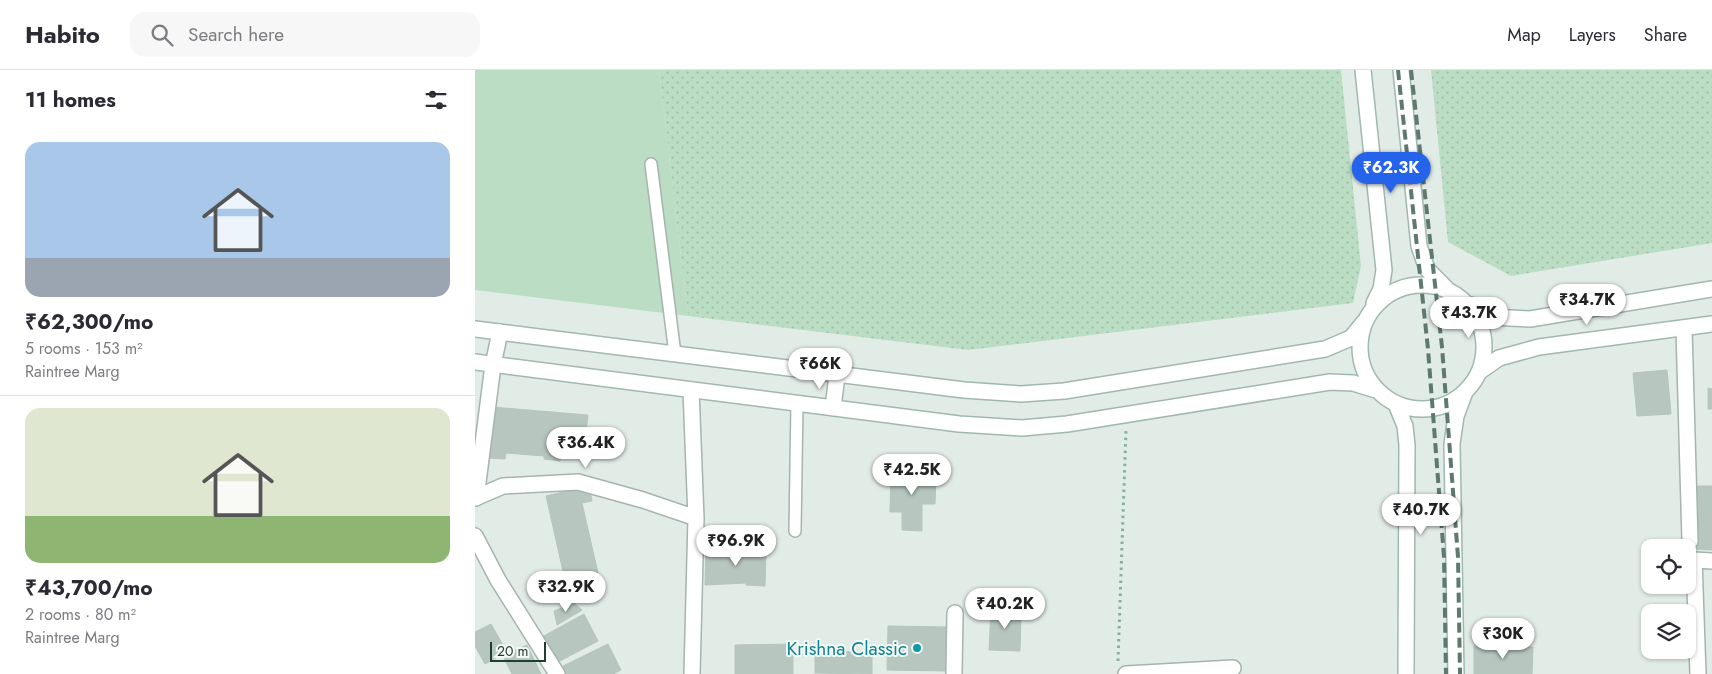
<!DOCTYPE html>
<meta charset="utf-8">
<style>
body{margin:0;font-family:Jost,sans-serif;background:#f7f7f7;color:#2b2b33;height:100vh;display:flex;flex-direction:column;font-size:19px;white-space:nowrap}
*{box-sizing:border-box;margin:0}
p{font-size:16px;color:#7c7c81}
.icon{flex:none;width:28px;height:28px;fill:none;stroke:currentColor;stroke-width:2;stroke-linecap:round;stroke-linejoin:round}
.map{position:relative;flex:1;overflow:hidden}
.panel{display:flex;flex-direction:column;background:#fff;width:475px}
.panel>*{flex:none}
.buttons{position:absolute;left:1166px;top:469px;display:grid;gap:10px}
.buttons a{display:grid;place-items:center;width:55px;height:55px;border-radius:10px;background:#fff;box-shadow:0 1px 4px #0004;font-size:25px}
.scale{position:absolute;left:15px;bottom:12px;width:56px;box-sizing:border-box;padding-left:5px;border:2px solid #223d35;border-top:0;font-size:14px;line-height:18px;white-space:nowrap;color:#223d35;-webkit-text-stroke:4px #f3f9f5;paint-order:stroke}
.price{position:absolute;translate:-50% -42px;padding:0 11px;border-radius:18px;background:#fff;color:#222;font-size:16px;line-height:32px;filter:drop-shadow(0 1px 2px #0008)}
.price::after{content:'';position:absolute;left:50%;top:30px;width:15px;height:11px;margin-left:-8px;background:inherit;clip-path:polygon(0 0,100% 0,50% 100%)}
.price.on{background:#2563eb;color:#fff}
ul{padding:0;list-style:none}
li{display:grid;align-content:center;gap:10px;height:265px;padding:0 25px}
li+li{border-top:1px solid #e1e1e2}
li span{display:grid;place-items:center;height:155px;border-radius:15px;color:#555}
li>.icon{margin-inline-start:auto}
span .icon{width:90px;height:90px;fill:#fffc;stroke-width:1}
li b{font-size:21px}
h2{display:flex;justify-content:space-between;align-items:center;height:60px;padding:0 25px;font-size:21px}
header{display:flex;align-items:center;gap:30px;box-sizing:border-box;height:70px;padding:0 25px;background:#fff;border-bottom:1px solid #e1e1e2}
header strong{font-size:24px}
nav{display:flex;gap:28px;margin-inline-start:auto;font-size:18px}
.search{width:350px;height:45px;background:#f7f7f7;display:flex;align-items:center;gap:12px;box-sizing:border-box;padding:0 18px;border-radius:15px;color:#7c7c81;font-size:19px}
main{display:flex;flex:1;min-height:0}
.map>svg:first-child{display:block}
.grass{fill:#bbddc3}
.park{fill:url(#park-dots)}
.building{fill:#b7c7c0;stroke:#b4c6be}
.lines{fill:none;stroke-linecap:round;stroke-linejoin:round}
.lane-casing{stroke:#a5b4ae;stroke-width:14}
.street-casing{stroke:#a5b4ae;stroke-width:18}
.secondary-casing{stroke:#a0b8af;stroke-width:18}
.path{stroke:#83b09f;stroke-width:3;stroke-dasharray:2.5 4;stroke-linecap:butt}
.lane{stroke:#fff;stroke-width:11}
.street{stroke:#fff;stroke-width:15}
.secondary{stroke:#fff;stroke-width:15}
.rail{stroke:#5d7970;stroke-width:4;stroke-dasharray:10 5;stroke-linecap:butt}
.culture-dot{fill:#0f9aa8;stroke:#f3f9f5;stroke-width:2}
.labels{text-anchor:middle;stroke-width:4;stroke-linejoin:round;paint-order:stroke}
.culture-label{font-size:19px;fill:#0d838f;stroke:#f3f9f5;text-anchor:end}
</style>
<header>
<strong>Habito</strong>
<div class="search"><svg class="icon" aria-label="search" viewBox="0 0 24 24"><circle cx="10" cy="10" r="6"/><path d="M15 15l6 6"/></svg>Search here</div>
<nav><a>Map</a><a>Layers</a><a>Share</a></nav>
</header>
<main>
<section class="panel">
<h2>11 homes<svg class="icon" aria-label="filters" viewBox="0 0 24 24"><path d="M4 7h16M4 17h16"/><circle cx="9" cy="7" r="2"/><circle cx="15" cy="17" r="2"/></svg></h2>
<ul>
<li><span style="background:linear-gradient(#a9c7e8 75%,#9aa5b1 0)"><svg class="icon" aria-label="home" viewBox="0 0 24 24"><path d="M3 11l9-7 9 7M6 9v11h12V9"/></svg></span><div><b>₹62,300/mo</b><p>5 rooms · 153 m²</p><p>Raintree Marg</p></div></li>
<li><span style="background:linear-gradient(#dfe7d0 70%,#8fb573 0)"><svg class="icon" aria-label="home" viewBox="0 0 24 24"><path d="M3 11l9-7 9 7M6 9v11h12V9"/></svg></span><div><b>₹43,700/mo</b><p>2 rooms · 80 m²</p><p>Raintree Marg</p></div></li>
</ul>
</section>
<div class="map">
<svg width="1237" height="604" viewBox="0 0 1237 604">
<defs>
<pattern id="park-dots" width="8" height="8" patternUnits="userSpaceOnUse" patternTransform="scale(1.25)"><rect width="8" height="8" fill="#bbddc3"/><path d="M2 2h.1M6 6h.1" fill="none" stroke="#a0bfa8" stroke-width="1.8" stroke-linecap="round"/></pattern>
</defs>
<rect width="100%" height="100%" fill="#e2ece7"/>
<!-- grass -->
<path class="grass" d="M0,0H184L213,246L0,220Z"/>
<!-- park -->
<path class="park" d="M184,0H866L886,196L878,233L493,280L213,246Z
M956,0H1237V173L1036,206L973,172Z"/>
<!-- building -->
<path class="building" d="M1192,300L1196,344L1162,346L1158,303Z
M1233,318L1237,319V339H1233Z
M17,337L113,345L111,363L85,360L83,374L87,375L85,391L69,389V386L31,383L30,389L13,388Z
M416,402H461L460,434H447V461L427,460V442H415Z
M114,416L117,431L107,433L123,503L90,510L71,426Z
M1222,416H1237V480L1220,479Z
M231,478L251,479V484H270V479H291L290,516L271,515V513L230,515Z
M99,533L107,540L82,555L79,541Z
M516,539L546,541L545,581L514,580Z
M109,544L123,571L81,593L67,567Z
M16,554L32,582L10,594L0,576V562Z
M413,556L473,557L471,601L412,600Z
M133,574L146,600L138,604H92L88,596Z
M318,574V604H260V575Z
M52,575L66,604H37L28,586Z
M999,576L1058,577L1057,604H999Z
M340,581L397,582V604L340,603Z"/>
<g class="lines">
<defs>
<path id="lane" d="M176,94L200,284
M320,461L322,333"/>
<path id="street" d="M1209,259L1215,471
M216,320L221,448L217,604
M0,428L28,416L103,412L168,430L221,448
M1,428L18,295L25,262
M0,466L23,510L82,604
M479,604L480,543
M651,604L758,598
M1223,604L1219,490L1237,491"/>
<path id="secondary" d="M888,0L909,200L906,219L899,233
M926,0L944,176L952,199L971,218
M885 277a62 62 0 1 1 124 0a62 62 0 1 1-124 0Z
M996,235L1014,247L1055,249L1237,219
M0,259L489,320L546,324L589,321L850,279L876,268L889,252
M0,292L484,354L547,358L592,354L855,312L878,313L901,320
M1004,302L1024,288L1064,277L1237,254
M921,334L930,356L932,375L931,604
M358,338L362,305
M981,604L977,374L981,346L990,322"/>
</defs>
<!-- lane casing -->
<use href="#lane" class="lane-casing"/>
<!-- street casing -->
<use href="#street" class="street-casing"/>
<!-- secondary casing -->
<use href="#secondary" class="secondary-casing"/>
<!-- path -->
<path class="path" d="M643,591L651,360"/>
<!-- lane -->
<use href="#lane" class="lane"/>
<!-- street -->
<use href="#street" class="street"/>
<!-- secondary -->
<use href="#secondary" class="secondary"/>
<!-- rail -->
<path class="rail" d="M923,0L953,279L969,487L971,604
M936,0L967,277L983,487L985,604"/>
</g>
<!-- markers -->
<circle class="culture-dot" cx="442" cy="578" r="5"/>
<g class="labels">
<!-- culture labels -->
<g class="culture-label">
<text x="432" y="585">Krishna Classic</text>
</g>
</g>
</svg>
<div class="buttons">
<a><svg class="icon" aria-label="locate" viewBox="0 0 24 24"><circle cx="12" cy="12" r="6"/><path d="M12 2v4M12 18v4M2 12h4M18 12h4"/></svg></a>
<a><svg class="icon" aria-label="layers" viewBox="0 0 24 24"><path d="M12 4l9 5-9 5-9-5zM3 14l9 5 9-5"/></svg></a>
</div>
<div class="scale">20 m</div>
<b class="price on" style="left:916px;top:124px">₹62.3K</b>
<b class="price" style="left:1112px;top:256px">₹34.7K</b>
<b class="price" style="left:994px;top:269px">₹43.7K</b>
<b class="price" style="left:345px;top:320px">₹66K</b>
<b class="price" style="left:111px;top:399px">₹36.4K</b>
<b class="price" style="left:437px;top:426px">₹42.5K</b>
<b class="price" style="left:946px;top:466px">₹40.7K</b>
<b class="price" style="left:261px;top:497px">₹96.9K</b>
<b class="price" style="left:91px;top:543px">₹32.9K</b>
<b class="price" style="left:530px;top:560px">₹40.2K</b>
<b class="price" style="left:1028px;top:590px">₹30K</b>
</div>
</main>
